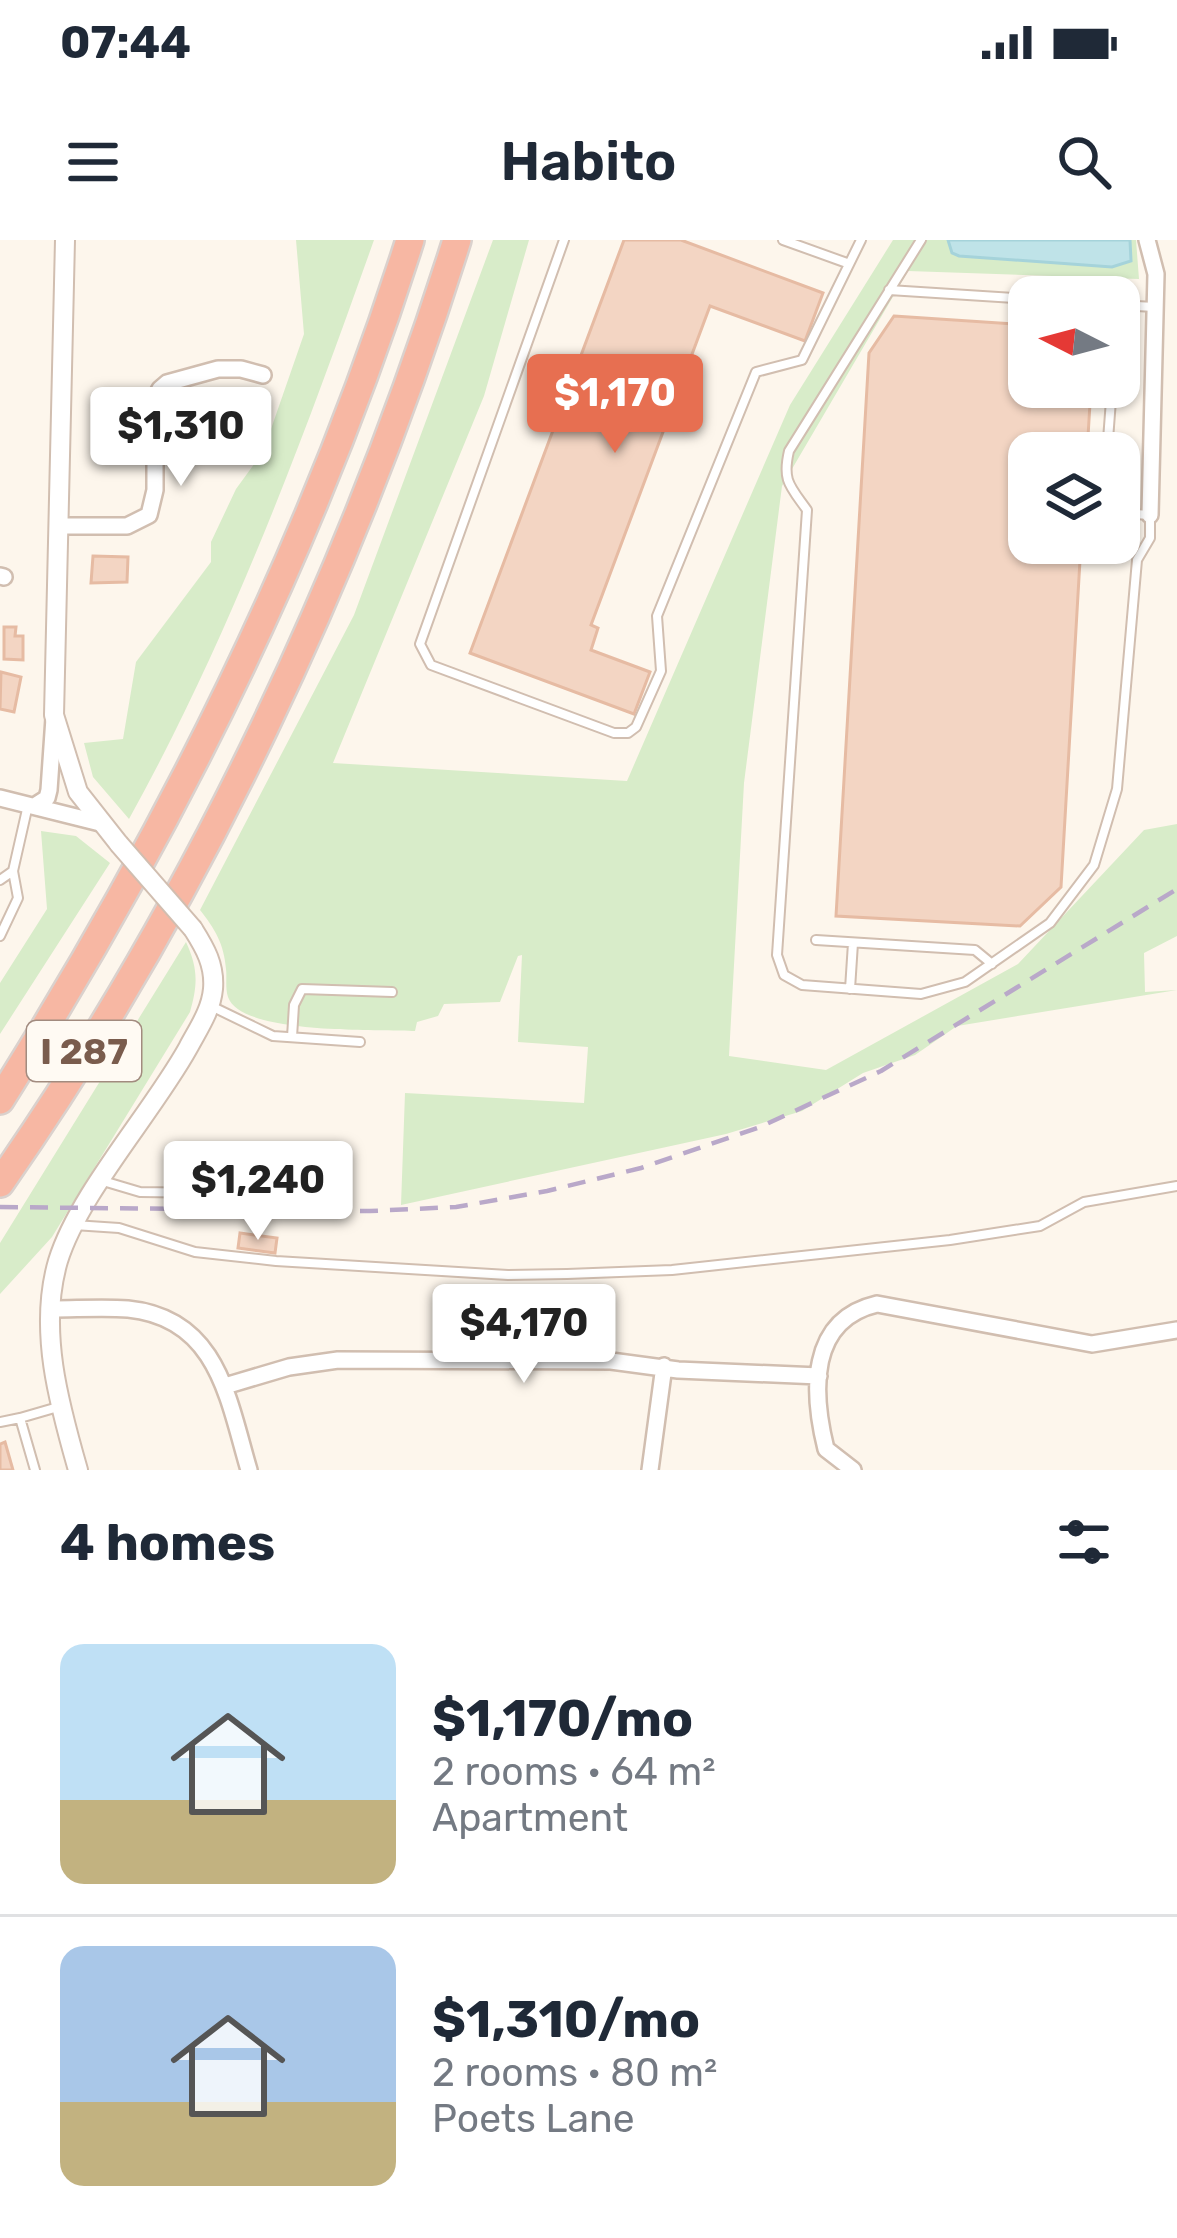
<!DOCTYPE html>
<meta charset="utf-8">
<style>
body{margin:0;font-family:Rubik,sans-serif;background:#f2f2f3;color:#1f2937;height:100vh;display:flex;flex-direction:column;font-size:45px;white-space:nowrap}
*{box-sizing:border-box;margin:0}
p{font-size:39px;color:#747a83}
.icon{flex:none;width:66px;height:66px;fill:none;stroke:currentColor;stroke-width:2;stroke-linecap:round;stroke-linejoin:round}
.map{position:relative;height:1230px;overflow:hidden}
.side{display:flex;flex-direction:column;background:#fff;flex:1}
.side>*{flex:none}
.needle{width:78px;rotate:276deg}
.fabs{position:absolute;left:1008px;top:36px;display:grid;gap:24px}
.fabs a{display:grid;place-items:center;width:132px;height:132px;border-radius:24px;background:#fff;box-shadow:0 3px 9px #0004;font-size:60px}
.price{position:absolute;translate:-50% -102px;padding:0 27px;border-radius:12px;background:#fff;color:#222;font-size:39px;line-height:78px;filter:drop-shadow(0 3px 6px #0008)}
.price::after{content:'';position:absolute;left:50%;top:72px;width:36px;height:27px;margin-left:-18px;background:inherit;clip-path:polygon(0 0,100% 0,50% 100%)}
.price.on{background:#e76f51;color:#fff}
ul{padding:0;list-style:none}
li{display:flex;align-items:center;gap:36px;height:300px;padding:0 60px}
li+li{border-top:3px solid #e0e1e3}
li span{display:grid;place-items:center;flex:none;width:336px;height:240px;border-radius:24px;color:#555}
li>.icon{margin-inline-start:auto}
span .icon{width:144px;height:144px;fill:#fffc;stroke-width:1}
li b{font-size:51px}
h2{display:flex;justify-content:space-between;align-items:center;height:144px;padding:0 60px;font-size:51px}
.status{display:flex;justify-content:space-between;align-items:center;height:84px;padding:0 60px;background:#fff;direction:ltr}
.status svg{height:33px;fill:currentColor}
header{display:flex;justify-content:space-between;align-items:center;height:156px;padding:0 60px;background:#fff;font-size:54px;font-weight:600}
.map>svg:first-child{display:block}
.green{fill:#d8ecc9}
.water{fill:#bfe3e8;stroke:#a5d3da;stroke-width:3}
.building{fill:#f3d5c3;stroke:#e6bba3;stroke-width:3}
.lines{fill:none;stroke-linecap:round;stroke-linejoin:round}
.service-casing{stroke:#d1beb0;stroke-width:12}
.minor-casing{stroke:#d1beb0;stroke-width:20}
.tertiary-casing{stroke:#d1beb0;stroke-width:22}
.motorway-casing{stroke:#dad1cd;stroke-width:32}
.service{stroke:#fff;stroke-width:8}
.minor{stroke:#fff;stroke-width:15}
.tertiary{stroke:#fff;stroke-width:18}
.motorway{stroke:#f7b7a3;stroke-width:27}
.rail{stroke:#b9a8c9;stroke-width:4.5;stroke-dasharray:18 12;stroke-linecap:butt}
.tertiary-bridge-casing{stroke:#d1beb0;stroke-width:22;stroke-linecap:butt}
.tertiary-bridge{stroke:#fff;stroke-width:18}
.labels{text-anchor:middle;stroke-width:10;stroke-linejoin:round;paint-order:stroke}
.shield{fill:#fffaf3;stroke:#a28b7f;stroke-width:3}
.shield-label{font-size:36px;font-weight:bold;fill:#7a5c4d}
</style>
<div class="status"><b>07:44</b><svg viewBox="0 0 49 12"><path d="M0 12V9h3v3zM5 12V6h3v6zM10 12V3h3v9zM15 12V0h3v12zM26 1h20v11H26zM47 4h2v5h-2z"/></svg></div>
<header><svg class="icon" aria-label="menu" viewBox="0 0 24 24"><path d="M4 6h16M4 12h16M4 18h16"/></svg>Habito<svg class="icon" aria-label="search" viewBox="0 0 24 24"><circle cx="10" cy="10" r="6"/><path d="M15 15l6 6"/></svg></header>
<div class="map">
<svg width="1177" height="1230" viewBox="0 0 1177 1230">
<rect width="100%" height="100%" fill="#fdf6ec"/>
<!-- green -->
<path class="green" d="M296,0H374C304,197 231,395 129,579L93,537L84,503L123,499L136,422L211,322V302L236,249L263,212L304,94Z
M493,0H529L484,156L333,523L627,541L790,165L893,0H1136L1139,39L908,31L782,246L744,543L729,816L826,830L1018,724L1144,590L1177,584V696L1144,713L1145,752L1177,750L957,786L915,815L863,833L802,871L726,894L401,965L405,853L584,863L588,807L518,802L522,715L518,716L500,762L444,764L438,776L417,782L415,791C378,789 241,795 228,757C225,748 227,737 226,729C224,704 215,689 200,670L354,375Z
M41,591L76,596L110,623L0,794V743L47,669Z
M186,702C198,728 198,744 190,772L52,997L0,1054V1003Z"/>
<!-- water -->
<path class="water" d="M948,0H1130L1131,21L1112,27L959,16L952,13Z"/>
<!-- building -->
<path class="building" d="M624,0H681L823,53L805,101L710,66L591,385L598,388L591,410L650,432L634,474L470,413Z
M894,76L1029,85V147H1091L1087,213H1029V303H1081L1061,647L1020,686L836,676L869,113Z
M93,316L128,317L127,342L91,343Z
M4,387H16L15,396H23V420L4,419Z
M1,432L21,437L14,472L0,469Z
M240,993L277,998L275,1013L238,1008Z
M5,1202L13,1230H0V1204Z"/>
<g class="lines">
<defs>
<path id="service" d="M564,0L420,404L431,425L614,493H628L636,487L661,431L657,376L756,132L802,120L861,0
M783,0L847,23
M921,0L789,211C782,241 790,246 807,270L777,715L784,735L802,745L921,754L965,742L1050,683L1094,625L1117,549L1137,320L1150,298V275L1119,273
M889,50L1029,59
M1119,65L1154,67
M1107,213L1112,147
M0,640L13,631
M0,696L18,658L13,631L28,565
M816,700L975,710L992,724
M850,749L853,703
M211,766L273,796L360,802
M292,797L294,765L302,749L392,752
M103,941L140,952L211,953
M74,985L119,988L195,1012L276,1021L508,1035L567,1034L672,1030L950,1000L1040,986L1084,962L1177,946
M0,1182L20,1178
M35,1230L20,1178L58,1167"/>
<path id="minor" d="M1147,0L1156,34L1150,275
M59,286H127L149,275L155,250V158L160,149L167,143L218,129H241L263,135
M0,336L4,337
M0,558L100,583
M36,565L47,558L49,550L54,478
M52,1069C77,1069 103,1067 128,1069C218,1078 228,1159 249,1230
M225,1146L289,1127L338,1120L611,1121L678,1130L819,1136
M650,1230L664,1126
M853,1230L826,1209C812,1153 808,1080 877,1064L1092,1104L1177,1090"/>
<path id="tertiary" d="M65,0L54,475L78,552L119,604
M78,1230C59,1164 38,1089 58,1021C79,953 152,873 188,808C198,789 211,771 213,749C215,725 205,708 193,689"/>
<path id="motorway" d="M0,860C170,591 314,304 410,0
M0,943C197,661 354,328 457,0"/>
</defs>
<!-- service casing -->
<use href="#service" class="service-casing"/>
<!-- minor casing -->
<use href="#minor" class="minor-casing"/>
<!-- tertiary casing -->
<use href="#tertiary" class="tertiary-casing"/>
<!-- motorway casing -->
<use href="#motorway" class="motorway-casing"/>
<!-- service -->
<use href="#service" class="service"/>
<!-- minor -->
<use href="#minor" class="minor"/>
<!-- tertiary -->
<use href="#tertiary" class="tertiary"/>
<!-- motorway -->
<use href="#motorway" class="motorway"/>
<!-- rail -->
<path class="rail" d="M0,967L370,971L456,967L547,951L641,928L760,887L881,831L1177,649"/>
<defs>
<path id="tertiary-bridge" d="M119,604L193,689"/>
</defs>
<!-- tertiary-bridge casing -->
<use href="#tertiary-bridge" class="tertiary-bridge-casing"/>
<!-- tertiary-bridge -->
<use href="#tertiary-bridge" class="tertiary-bridge"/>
</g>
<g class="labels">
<!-- shield labels -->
<rect class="shield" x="27" y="781" width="114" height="60" rx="9"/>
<g class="shield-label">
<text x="84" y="824">I 287</text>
</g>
</g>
</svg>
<div class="fabs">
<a><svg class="needle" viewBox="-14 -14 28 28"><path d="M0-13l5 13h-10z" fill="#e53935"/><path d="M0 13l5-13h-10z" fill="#747a83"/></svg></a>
<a><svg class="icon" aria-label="layers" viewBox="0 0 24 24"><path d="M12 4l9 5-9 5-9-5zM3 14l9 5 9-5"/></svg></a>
</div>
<b class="price on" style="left:615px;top:216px">$1,170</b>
<b class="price" style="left:181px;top:249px">$1,310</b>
<b class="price" style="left:258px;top:1003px">$1,240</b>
<b class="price" style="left:524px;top:1146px">$4,170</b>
</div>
<section class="side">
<h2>4 homes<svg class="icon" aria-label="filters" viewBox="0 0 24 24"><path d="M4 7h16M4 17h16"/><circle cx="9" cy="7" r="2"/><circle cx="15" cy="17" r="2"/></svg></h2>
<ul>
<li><span style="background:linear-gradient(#bfe0f5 65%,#c2b280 0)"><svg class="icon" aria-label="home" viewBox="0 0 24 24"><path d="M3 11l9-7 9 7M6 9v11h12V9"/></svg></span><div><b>$1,170/mo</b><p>2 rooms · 64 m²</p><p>Apartment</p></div></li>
<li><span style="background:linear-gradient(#a9c7e8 65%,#c2b280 0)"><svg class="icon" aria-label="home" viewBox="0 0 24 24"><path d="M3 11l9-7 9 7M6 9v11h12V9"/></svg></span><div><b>$1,310/mo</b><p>2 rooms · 80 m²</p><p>Poets Lane</p></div></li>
</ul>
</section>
